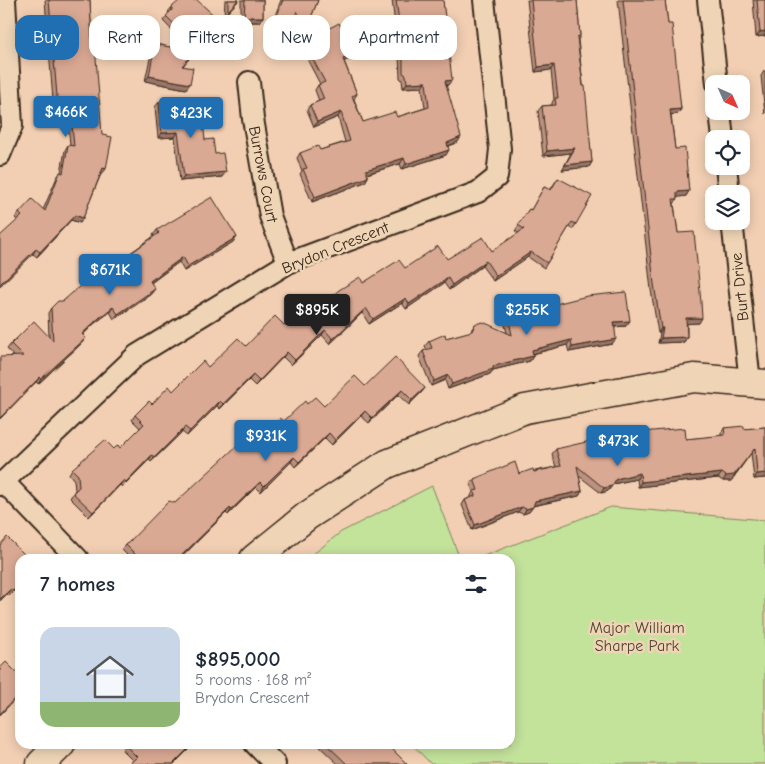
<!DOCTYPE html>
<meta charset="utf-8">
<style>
body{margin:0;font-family:"Comic Neue",sans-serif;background:#f2f2f3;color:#1f2937;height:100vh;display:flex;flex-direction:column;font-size:19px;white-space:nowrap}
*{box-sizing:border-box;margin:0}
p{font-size:16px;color:#747a83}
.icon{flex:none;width:28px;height:28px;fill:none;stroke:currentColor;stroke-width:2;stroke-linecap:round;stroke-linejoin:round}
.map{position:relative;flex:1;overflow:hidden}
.sheet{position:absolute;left:15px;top:554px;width:500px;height:195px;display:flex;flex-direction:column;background:#fff;border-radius:15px;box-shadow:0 2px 12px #0003}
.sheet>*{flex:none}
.hud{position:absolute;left:15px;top:15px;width:500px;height:45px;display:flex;gap:10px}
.needle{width:32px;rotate:135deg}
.tools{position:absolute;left:705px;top:75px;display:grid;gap:10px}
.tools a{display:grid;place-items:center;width:45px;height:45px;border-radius:10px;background:#fff;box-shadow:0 2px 12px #0003;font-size:25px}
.price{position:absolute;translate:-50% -42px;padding:0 11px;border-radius:5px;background:#1f6fb2;color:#fff;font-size:16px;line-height:32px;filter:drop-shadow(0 1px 2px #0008)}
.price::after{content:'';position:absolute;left:50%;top:30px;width:15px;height:11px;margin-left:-8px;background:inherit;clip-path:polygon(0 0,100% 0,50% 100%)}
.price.active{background:#222;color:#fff}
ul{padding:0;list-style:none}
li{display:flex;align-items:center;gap:15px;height:125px;padding:0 25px}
li span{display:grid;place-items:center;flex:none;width:140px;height:100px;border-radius:15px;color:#555}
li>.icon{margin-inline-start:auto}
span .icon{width:60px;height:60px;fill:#fffc;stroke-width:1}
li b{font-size:21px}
h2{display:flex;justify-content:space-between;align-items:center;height:60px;padding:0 25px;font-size:21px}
.tag{padding:0 18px;border-radius:15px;background:#fff;box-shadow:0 2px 12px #0003;font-size:18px;line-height:45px}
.tag.active{background:#1f6fb2;color:#fff}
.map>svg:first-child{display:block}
.park{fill:#c3e29a;stroke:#7f865c}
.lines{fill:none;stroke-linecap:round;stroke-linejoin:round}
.street-casing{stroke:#3b2a1e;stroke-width:24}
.secondary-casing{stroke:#3b2a1e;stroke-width:31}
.street{stroke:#efd5b6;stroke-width:20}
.secondary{stroke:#efd5b6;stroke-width:28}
.wall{fill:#bb917f;stroke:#3b2a1e}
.shaded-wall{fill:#997668;stroke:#3b2a1e}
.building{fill:#daa994;stroke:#3b2a1e}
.labels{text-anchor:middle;stroke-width:5;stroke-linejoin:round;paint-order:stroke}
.street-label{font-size:16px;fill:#3b2a1e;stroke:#efd5b6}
.park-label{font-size:16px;fill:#4f4631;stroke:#efd5b6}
</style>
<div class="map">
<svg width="765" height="764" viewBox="0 0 765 764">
<rect width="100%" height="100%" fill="#f2cfb3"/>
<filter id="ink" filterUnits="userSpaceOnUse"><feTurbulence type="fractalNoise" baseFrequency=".02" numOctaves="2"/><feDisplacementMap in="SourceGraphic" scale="10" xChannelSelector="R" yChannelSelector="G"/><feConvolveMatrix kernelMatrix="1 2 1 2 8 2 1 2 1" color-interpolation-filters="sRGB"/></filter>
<g filter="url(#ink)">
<!-- park -->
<path class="park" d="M432,486L460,559H307L341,532Z
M611,507L765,520V764H431L412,744H510V559H476Z"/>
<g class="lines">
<defs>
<path id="street" d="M708,0L717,84
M249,82L253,119L270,216L288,263
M720,111L723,139
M0,155L12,126L5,0
M726,166L729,194
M732,221L750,382
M3,481L78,559
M0,485L137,355L288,263L478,192L497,177L500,149L484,0
M255,744L275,764"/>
<path id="secondary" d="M254,559L307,516L387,464L525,409L694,378L765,384
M41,764L61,744"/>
</defs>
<!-- street casing -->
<use href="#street" class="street-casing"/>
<!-- secondary casing -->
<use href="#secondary" class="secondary-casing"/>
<!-- street -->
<use href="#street" class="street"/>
<!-- secondary -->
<use href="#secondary" class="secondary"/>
</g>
<!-- wall -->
<path class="wall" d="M45,0H90L92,45L102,174H101L83,218L80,223L71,220L37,257L33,254L17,220L15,218L19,213L43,210L57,177L61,172L65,150L68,145H70L67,112L54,113Z
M225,0H239L224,16Z
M241,0H263V17L259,22H241Z
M281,0H318L306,30L303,35L294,18L290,27L287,33L271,26Z
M392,0H443L448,85L446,86L458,142L448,146L446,155L402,169L400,164L367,174L368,177L365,182L312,202L300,174L302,171L297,158L300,153L320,150L345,142L338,117L314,127L307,110L310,105L319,101L315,90L318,85L320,84L308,61L311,56L313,55L307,43L311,38L353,47L352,48L355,53L351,58L344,61L357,94L354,99L363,122L397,117L425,108L422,87L403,88L402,80L400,78L399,55L403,50L416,48L396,33Z
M527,0H577L580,36L578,40L592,162L589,167L562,170L571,153L543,156L538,111L542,106L552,105V103L554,99L551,70L535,72Z
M618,0H665L668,24L681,109L678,114L671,115L675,149L689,191L686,196L677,197V199L674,204L678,233L699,323H687V337L684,342L658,343L660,333H658L651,290Z
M753,0H765V36L756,37Z
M172,7L216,25L208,34L210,35L206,40L194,53L183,66L186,89L145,81L152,49L155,44L193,52L163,21L169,14L168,12Z
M764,71H765V114L761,76Z
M159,102L189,114L205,140L215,154L222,177L180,181L175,137L158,138L155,107Z
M558,178L576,224L573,229L569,227L544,268L528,257L493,281L482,266L449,290L444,283L406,309L402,303L369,324L362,313L330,344L322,335L291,365L283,357L255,386L249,380L220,409L217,406L187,436L182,432L151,462L149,460L122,487L120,485L89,517L70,498L75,490L74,480L69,474L72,469L114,449L120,448L140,428L132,420L135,415L173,391L208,367L284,325L363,283L405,268L492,251L519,233L515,231L529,209L531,210L544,187L550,190Z
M157,230L237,237L233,242L184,271L179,262L151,283V294L136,305L114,319L110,312L95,323L83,335L82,343L38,384L7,349L11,344L49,337L48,313L51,308L63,301L154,236L153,235Z
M508,316L626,326L615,327L612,344L569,352L567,345L533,354V356L530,361L493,370L490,374L448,389L445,380L431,386L419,356L423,351L427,350L425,346L429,341L446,338L470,332L475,324L507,333L504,321Z
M365,386L425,388L421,393L409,405L398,395L369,423L361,416L332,445L325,438L295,467L291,462L261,492L256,487L228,515L226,513L180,559H131L122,550L126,545L175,503L244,448L249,449L307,404L324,406Z
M765,427V478L754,479L751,453L731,481H723L718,478L638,487L637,479L613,484L608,491L601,493L579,476L582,491L579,496L533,506L529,512L523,514L518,512L472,530L462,505L465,500L471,497V496L473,492L470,484L474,479L519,474L556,467L552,454L556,449L602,452L624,447L627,443L638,442V437L642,432L686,439L721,436V433L724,428L744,429Z
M0,545L19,590H15L9,596L7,594Z
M127,744H194L174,764H129L133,761L122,750Z
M322,744H387L407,764H338L320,747Z"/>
<!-- shaded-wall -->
<path class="shaded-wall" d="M238,0H239L224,16L228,11Z
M244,17H263L259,22H241Z
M275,21L290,27L287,33L271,26Z
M765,31V36L756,37L760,32Z
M210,35L206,40L194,53L198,48Z
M357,42L353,47L347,50L350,45Z
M355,53L351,58L339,64L343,59Z
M554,65L551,70L535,72L538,67Z
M149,76L190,84L186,89L145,81Z
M452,80L448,85L441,86L445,81Z
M426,82L422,87L403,88L407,83Z
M70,107L67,112L54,113L58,108Z
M681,109L678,114L667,115L670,110Z
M341,112L338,117L314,127L317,122Z
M178,132L175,137L158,138L162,133Z
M461,137L458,142L443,148L447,143Z
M575,148L571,153L543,156L547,151Z
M449,150L446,155L402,169L406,164Z
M404,158L400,164L362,175L366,170Z
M592,162L589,167L562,170L565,165Z
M103,168L106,169L102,174L99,173Z
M226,172L222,177L180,181L184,176Z
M368,177L365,182L312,202L315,197Z
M689,191L686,196L673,198L677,192Z
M75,215L83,218L80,223L71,220L37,257L40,252Z
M237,237L233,242L184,271L188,266Z
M36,249L33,254L0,286V284Z
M531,252L528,257L493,281L496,276Z
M183,257L179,262L146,286L150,281Z
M486,261L482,266L449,290L452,285Z
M448,278L444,283L406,309L409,304Z
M155,289L151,294L114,319L118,314Z
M406,298L402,303L369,324L373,319Z
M113,307L110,312L95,323L79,339L82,334L99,318Z
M366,308L362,313L330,344L333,339Z
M686,318H702L699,323L683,324Z
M630,321L626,326L610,327L614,322Z
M661,328H663L660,333H658Z
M325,330L322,335L291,365L295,360Z
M687,337L684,342L658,343L661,338Z
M86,338L82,343L38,384L41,379Z
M616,339L612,344L569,352L572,347Z
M571,340L567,345L528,355L532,350Z
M287,352L283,357L255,386L259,381Z
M533,356L530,361L493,370L490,374L448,389L452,384L493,366Z
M253,375L249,380L220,409L223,404Z
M448,375L445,380L431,386L434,381Z
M40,377L36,382L0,419V418Z
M425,388L421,393L409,405L412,400Z
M402,390L398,395L369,423L372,418Z
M220,401L217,406L187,436L190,431Z
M365,411L361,416L332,445L335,440Z
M185,427L182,432L151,462L155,457Z
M329,433L325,438L295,467L299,462Z
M755,448L731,481H723L726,476Z
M152,455L149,460L122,487L126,482Z
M294,457L291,462L261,492L264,486Z
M640,473L637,479L612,484L616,479Z
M722,473L718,478L638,487L641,482Z
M765,473V478L754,479L757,474Z
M124,480L120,485L89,517L93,512Z
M260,482L256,487L228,515L231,510Z
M612,486L608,491L601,493L604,488Z
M582,491L579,496L531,506L535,501Z
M522,507L518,512L472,530L475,525Z
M533,507L529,512L523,514L526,509Z
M230,508L226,513L180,559H178Z
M19,585H20V588L19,590H15L9,596Z
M11,589L7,594L0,601V599Z
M20,693V694L0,715V714Z
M193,744H194L174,764H173Z"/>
<!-- building -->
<path class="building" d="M49,0H90L92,45H95L102,135L112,137L106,169L103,168L83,218L75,215L40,252L36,249L0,284V236L22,216L19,213L32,199L45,211L60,172L63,173L68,145L74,146L70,107L58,108Z
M180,0H197L219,20L207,33L210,35L198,48L166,16L172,10V7Z
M228,0H238L228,11Z
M245,0H263V17H244Z
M283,0H318L306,30L297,11L290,27L275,21Z
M396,0H443L452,80L445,81L461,137L447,143L449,150L406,164L404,158L366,170L368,177L315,197L303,169L307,168L300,153L318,146L320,150L350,141L341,112L317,122L310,105L324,99L318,85L325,82L311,56L318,52L311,38L339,23L342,29L348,26L357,42L350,45L355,53L343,59L357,94L352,96L363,122L395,112L397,117L429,107L426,82L407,83L406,75L403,73V50L425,48L400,28Z
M531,0H577L580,36L577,37L583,86H585L592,162L565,165L575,148L547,151L542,106L556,105L555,98H558L554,65L538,67Z
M623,0H665L668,24H672L681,109L670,110L675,149L685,148L689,191L677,192V199H673L678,233L694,232L701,302L702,318H686L687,337L661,338L663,328H661L654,284Z
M757,0H765V31L760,32Z
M155,44L194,52L182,66L193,68L190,84L149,76Z
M187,99L189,114L202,112L205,140L213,139L215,154L223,153L226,172L184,176L178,132L162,133L159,102Z
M558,178L592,196L576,224L572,222L547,263L531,252L496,276L486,261L452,285L448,278L409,304L406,298L373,319L366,308L333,339L325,330L295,360L287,352L259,381L253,375L223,404L220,401L190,431L185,427L155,457L152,455L126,482L124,480L93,512L73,493L79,487L78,475L72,469L105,440L114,449L118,445L120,448L144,424L135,415L149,401L152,404L169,386L173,391L203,361L208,367L238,338L246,346L275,316L284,325L313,296L322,305L339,290L360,277L363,283L399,260L405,268L438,246L447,259L483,237L492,251L524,229L518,225L529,209L531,210L544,187L551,190Z
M212,197L237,237L188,266L183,257L150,281L155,289L139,300L118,314L113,307L99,318L82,334L86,338L41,379L40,377L0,418V357L23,356L11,344L34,321L53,341L51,308L58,301H63L97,271L100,275L159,233L157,230Z
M626,292L630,321L614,322L616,339L572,347L571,340L532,350L533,356L493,366V369L452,384L448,375L434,381L423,351L432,348L429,341L445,334L446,338L472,331L475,324L483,322L512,335L508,316L587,296Z
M395,357L425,388L412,400L402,390L372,418L365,411L335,440L329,433L299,462L294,457L264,486L260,482L231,510L230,508L178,559H162L160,557L159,559H140L126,545L169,501L175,503L240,443L244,448L246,446L249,449L280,418L284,421L305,401L307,404L315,397L324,406L355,376L365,386Z
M744,426V429L765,427V473L757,474L755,448L734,475L726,476L722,473L641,482L640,473L616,479L612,486L604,488L577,466L582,491L535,501L533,507L526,509L522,507L475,525L465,500L475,496L474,491L478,490L474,479L515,462L519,474L533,469L534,472L561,466L556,449L599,439L602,452L628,446L627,443L642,442V432L685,428L686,439L725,435L724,428Z
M7,537L29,559H20V585H19L13,591L11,589L0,599V545Z
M6,662L20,676V693L0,714V668Z
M127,744H193L173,764H129L137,757L125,745Z
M326,744H387L407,764H364L363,763L362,764H347Z"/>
</g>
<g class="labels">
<!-- street labels -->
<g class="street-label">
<text transform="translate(264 174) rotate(79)" y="6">Burrows Court</text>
<text transform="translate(335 247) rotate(-22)" y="6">Brydon Crescent</text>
<text transform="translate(739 287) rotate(-96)" y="6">Burt Drive</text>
</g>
<!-- park labels -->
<g class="park-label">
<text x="637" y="633">Major William<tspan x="637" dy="18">Sharpe Park</tspan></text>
</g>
</g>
</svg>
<div class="tools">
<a><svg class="needle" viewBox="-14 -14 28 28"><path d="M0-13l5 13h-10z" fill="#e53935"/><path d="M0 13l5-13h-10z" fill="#747a83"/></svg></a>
<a><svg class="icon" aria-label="locate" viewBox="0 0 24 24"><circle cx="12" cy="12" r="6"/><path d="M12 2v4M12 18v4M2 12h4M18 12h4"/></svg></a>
<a><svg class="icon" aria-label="layers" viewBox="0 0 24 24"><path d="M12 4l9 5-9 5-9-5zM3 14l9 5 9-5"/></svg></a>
</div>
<b class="price" style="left:66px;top:138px">$466K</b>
<b class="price" style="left:191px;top:139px">$423K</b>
<b class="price" style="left:110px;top:296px">$671K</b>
<b class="price active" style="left:317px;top:336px">$895K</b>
<b class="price" style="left:527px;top:336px">$255K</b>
<b class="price" style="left:266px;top:462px">$931K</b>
<b class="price" style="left:618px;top:467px">$473K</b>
<div class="hud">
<a class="tag active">Buy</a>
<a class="tag">Rent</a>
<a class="tag">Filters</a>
<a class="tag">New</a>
<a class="tag">Apartment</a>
</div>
<section class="sheet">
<h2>7 homes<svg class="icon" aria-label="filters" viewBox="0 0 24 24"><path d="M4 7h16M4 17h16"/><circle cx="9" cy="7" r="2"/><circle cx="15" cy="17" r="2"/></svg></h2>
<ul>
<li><span style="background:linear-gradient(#c9d6e8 75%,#8fb573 0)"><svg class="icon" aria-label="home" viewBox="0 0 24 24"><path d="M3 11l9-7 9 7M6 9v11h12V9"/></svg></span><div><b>$895,000</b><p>5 rooms · 168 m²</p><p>Brydon Crescent</p></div></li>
</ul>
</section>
</div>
